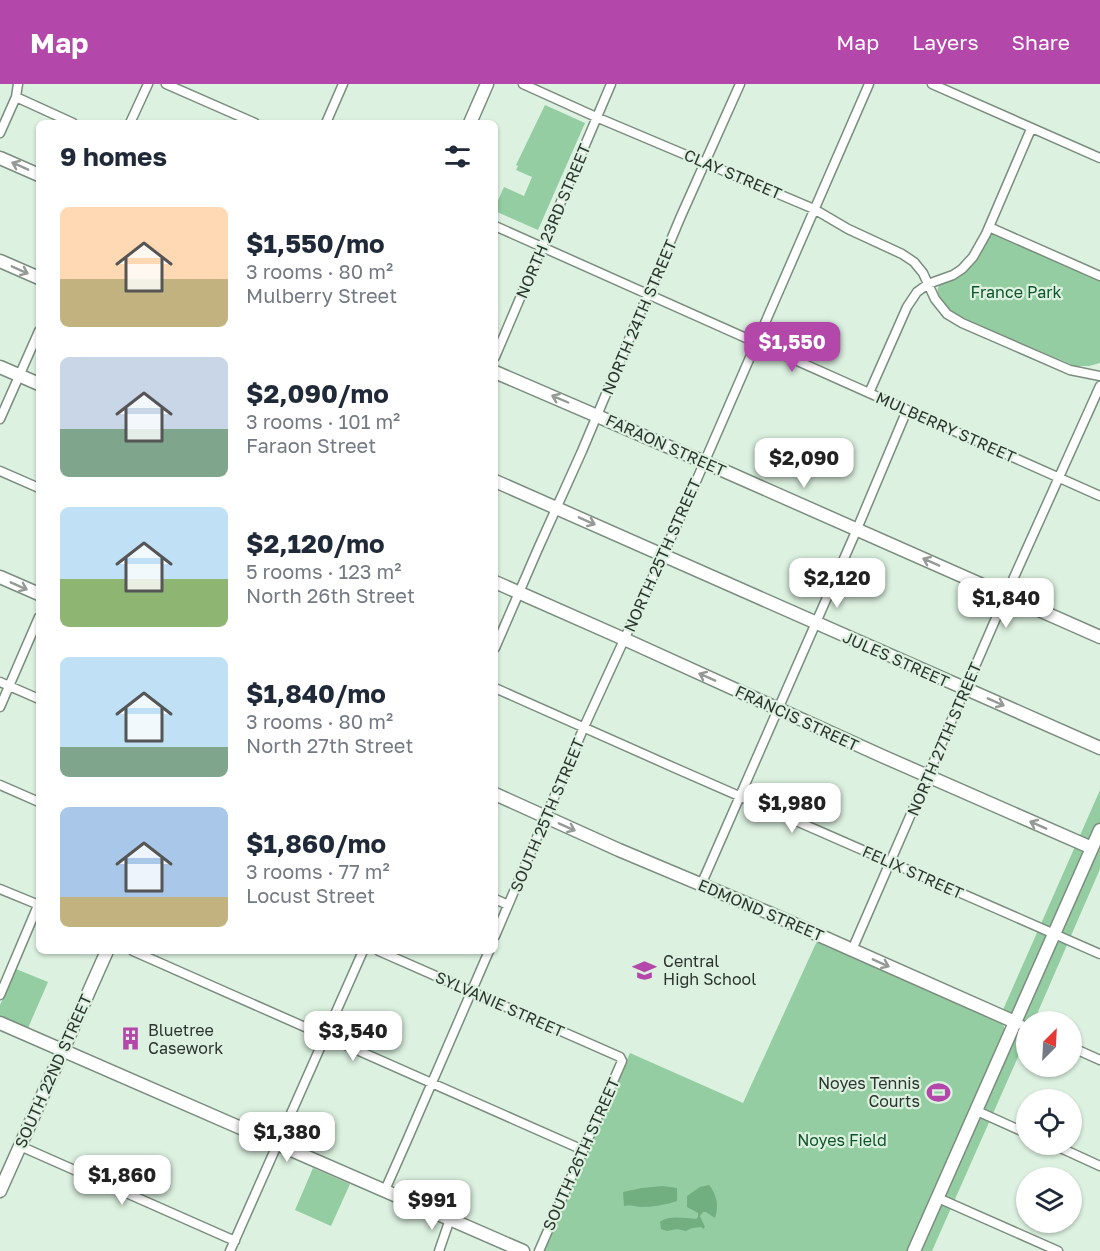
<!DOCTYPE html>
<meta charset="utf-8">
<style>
body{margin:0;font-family:"Golos Text",sans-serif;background:#f2f2f3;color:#1f2937;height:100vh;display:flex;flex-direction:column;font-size:22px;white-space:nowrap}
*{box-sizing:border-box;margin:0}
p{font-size:20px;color:#747a83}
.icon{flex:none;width:33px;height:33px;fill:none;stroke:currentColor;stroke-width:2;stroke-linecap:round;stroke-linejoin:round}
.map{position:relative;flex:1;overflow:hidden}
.sheet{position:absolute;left:36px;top:36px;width:462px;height:834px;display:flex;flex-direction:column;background:#fff;border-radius:9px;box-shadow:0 2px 4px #0004}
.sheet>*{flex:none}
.needle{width:39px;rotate:24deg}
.buttons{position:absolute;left:1016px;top:927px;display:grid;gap:12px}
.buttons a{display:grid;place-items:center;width:66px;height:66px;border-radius:50%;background:#fff;box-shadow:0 2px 4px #0004;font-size:30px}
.price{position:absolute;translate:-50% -51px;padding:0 14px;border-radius:12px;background:#fff;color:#222;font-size:20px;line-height:39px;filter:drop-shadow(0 2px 3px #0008)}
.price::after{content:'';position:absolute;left:50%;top:36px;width:18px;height:14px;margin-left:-9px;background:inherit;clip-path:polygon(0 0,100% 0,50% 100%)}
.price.active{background:#b348aa;color:#fff}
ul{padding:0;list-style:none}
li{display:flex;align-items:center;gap:18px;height:150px;padding:0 24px}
li span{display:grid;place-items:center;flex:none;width:168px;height:120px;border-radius:9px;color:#555}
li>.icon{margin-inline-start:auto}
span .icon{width:72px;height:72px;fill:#fffc;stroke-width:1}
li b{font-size:26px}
h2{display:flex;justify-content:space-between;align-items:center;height:72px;padding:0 24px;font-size:26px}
header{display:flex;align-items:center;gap:36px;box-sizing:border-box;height:84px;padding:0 30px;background:#b348aa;color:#fff}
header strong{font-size:28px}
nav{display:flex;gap:33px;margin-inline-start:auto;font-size:21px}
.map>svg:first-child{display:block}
.green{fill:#94cda1}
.water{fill:#71ae80}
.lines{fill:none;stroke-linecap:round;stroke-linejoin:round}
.street-casing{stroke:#7a8d7e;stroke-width:11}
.secondary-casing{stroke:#7a8d7e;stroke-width:15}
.street{stroke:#fff;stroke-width:8}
.secondary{stroke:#fff;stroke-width:12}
.oneway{stroke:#959a96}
.labels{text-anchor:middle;stroke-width:4.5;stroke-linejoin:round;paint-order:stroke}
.street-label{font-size:16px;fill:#2b342d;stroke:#dcf1e0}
.park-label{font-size:16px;fill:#0d5429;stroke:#dcf1e0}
.poi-label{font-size:16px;fill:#2b342d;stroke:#dcf1e0;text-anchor:start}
</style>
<header>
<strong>Map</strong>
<nav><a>Map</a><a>Layers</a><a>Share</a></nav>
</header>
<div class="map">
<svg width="1100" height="1167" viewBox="0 0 1100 1167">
<rect width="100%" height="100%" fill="#dcf1e0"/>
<!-- green -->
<path class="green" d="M545,21L585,39L538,146L495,127V123L504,103L524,112L532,93L516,86L518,82L516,81Z
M992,149L996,150L1100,196V279L1089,282H1075L954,230C919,194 948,203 968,184C977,176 982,162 988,151Z
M1100,706V785L1034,937L1026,938V955L932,1167H922L1022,937L1002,928Z
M817,857L998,936C1003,939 1005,942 1004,948L908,1167H545V1162L630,969L743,1019Z
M16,885L48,898L28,944L0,932V921Z
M313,1084L350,1100L331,1142L295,1126Z"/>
<!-- water -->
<path class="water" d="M709,1101C717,1111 719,1122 715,1134L706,1128H703L700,1132L705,1143L703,1145L701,1143L692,1144L686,1147L677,1145L667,1147L661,1145L660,1138C668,1131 685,1134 696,1135L698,1133V1129L687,1123V1112L700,1103Z
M663,1102L677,1104V1117C665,1121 653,1123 640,1123C634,1122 630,1121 624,1122L623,1108L642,1104Z"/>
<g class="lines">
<defs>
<path id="street" d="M166,0L255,39
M523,0L596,33L814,125L848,145L902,170L914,178L923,189L935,215L947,230L962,239L1070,286L1100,292
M932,0L1100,74
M16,13L73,39
M130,39L148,0
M326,39L343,0
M0,49L16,13L18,0
M495,142L1100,412
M989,143L1100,192
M495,273L611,0
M869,309L907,223L917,208L928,200L953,191L962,185L973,173L986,150L1031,45
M0,335L39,247
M0,387L39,404
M495,564L537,467L582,367L681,132L740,0
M0,598L39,615
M495,604L675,684L1100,870
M0,623L39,533
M0,701L39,718
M701,801L857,445L907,326
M0,805L39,821
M495,815L508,821
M495,852L584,643L684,425L869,0
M852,866L1006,511L1100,302
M133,867L583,1066
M379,867L620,973L622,977L539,1167
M0,911L39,819
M1015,938L1026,943
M1071,963L1100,976
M977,1027L1026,1049
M1052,1060L1100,1082
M20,1062L235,1157
M385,1106L408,1054L489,867
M938,1114L1058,1167
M230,1167L363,867
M439,1167L450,1135"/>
<path id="secondary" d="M470,39L487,0
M0,74L39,91
M0,177L39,194
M0,283L39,300
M495,288L704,378L1100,553
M495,397L1100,664
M0,493L39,510
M495,498L624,555L882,672L1092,764
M495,710L619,766L769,829L1015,938
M0,939L523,1167
M0,1107L107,867
M914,1167L1100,746"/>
</defs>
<!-- street casing -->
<use href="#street" class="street-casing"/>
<!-- secondary casing -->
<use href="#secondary" class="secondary-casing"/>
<!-- street -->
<use href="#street" class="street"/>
<!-- secondary -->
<use href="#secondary" class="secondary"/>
</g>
<!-- one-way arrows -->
<defs><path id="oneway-shaft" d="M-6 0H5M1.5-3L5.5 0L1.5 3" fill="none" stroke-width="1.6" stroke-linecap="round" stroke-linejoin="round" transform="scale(1.5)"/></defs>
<g class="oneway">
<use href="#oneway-shaft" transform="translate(20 82) rotate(-156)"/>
<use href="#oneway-shaft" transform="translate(20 186) rotate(24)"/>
<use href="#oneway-shaft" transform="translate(560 315) rotate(-157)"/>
<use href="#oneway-shaft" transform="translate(587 437) rotate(24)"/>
<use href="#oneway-shaft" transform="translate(931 478) rotate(-156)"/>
<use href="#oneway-shaft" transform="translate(19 502) rotate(24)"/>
<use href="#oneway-shaft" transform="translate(707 593) rotate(-156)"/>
<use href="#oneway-shaft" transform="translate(996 618) rotate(24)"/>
<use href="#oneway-shaft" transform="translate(1038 741) rotate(-156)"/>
<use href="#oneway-shaft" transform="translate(567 743) rotate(24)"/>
<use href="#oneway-shaft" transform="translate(881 879) rotate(24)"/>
</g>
<!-- icons -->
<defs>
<symbol id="school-bare" viewBox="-9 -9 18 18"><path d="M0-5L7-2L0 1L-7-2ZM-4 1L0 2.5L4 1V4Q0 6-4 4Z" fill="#b348aa" stroke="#dcf1e0" stroke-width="2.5" paint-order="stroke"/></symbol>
<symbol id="building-bare" viewBox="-9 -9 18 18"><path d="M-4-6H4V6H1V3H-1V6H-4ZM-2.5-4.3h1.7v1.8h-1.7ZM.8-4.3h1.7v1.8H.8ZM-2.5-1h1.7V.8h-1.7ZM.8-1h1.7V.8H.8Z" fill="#b348aa" stroke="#dcf1e0" stroke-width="2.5" paint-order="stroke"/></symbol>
<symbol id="stadium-bare" viewBox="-9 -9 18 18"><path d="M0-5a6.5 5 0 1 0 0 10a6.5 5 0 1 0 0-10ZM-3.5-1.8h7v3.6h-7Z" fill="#b348aa" stroke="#dcf1e0" stroke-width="2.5" paint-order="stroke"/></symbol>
</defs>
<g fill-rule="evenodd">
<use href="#school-bare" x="628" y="870" width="33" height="33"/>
<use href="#building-bare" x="114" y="938" width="33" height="33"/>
<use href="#stadium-bare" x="922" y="992" width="33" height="33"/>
</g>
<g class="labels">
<!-- street labels -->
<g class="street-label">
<text transform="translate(733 90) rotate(23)" y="6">CLAY STREET</text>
<text transform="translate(553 137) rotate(-67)" y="6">NORTH 23RD STREET</text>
<text transform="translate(639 233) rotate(-67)" y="6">NORTH 24TH STREET</text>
<text transform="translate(946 343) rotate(24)" y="6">MULBERRY STREET</text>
<text transform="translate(666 361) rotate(24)" y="6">FARAON STREET</text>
<text transform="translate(662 471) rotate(-66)" y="6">NORTH 25TH STREET</text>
<text transform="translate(896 575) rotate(24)" y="6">JULES STREET</text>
<text transform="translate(797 634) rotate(25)" y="6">FRANCIS STREET</text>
<text transform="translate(944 655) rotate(-67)" y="6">NORTH 27TH STREET</text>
<text transform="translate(547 731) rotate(-67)" y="6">SOUTH 25TH STREET</text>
<text transform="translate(913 788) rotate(24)" y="6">FELIX STREET</text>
<text transform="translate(761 826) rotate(23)" y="6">EDMOND STREET</text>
<text transform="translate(500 920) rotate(24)" y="6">SYLVANIE STREET</text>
<text transform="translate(53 987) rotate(-66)" y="6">SOUTH 22ND STREET</text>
<text transform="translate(581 1070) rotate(-66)" y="6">SOUTH 26TH STREET</text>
</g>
<!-- park labels -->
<g class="park-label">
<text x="1016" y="214">France Park</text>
<text x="842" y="1062">Noyes Field</text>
</g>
<!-- poi labels -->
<g class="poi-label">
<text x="663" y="883">Central<tspan x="663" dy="18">High School</tspan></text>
<text x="148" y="952">Bluetree<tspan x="148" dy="18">Casework</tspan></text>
<text x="920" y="1005" text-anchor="end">Noyes Tennis<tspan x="920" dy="18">Courts</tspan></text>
</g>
</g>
</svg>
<div class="buttons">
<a><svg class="needle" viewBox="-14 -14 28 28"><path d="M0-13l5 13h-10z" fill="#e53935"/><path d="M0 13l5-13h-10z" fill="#747a83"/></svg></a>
<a><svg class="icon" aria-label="locate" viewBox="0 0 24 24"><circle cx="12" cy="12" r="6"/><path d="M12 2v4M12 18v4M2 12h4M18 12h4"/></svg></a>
<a><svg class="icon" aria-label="layers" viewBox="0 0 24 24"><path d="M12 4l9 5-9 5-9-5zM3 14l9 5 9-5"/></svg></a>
</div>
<b class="price active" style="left:792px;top:289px">$1,550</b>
<b class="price" style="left:804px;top:405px">$2,090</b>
<b class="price" style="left:837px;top:525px">$2,120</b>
<b class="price" style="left:1006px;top:545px">$1,840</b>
<b class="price" style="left:792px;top:750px">$1,980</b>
<b class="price" style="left:353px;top:978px">$3,540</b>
<b class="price" style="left:287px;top:1079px">$1,380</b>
<b class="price" style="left:122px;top:1122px">$1,860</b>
<b class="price" style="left:432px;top:1147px">$991</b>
<section class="sheet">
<h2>9 homes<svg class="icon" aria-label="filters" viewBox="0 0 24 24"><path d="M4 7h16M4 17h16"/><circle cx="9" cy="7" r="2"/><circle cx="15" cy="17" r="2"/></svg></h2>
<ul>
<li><span style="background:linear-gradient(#ffd9b3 60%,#c2b280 0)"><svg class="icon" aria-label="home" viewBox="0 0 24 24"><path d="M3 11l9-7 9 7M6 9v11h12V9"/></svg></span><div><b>$1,550/mo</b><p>3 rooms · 80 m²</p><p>Mulberry Street</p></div></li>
<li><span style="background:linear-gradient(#c9d6e8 60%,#7fa58c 0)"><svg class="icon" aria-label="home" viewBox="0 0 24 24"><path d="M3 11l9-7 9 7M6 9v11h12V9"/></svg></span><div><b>$2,090/mo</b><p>3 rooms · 101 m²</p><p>Faraon Street</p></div></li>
<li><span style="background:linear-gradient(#bfe0f5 60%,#8fb573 0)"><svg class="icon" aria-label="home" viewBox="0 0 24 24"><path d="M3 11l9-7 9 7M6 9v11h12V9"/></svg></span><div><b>$2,120/mo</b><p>5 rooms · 123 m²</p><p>North 26th Street</p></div></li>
<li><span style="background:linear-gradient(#bfe0f5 75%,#7fa58c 0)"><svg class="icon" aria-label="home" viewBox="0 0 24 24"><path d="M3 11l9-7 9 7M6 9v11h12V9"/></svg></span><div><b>$1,840/mo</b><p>3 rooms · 80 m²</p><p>North 27th Street</p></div></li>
<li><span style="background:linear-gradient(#a9c7e8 75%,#c2b280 0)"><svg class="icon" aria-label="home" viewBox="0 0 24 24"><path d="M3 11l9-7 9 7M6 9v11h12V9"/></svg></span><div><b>$1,860/mo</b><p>3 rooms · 77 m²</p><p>Locust Street</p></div></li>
</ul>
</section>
</div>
